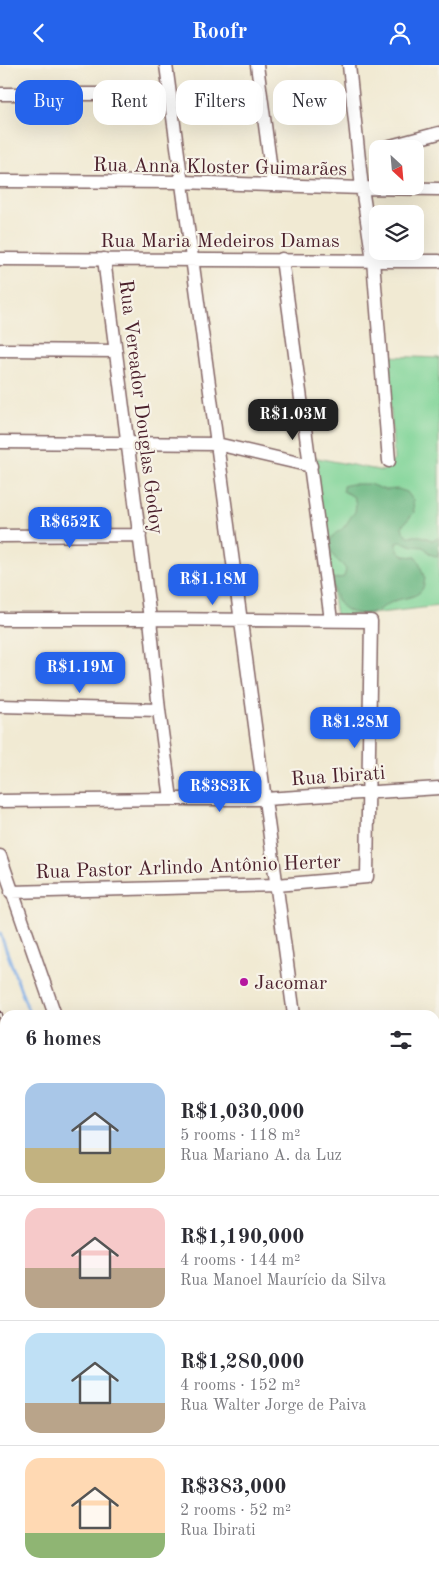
<!DOCTYPE html>
<meta charset="utf-8">
<style>
body{margin:0;font-family:"Old Standard TT",serif;background:#f2f2f3;color:#2b2b33;height:100vh;display:flex;flex-direction:column;font-size:19px;white-space:nowrap}
*{box-sizing:border-box;margin:0}
p{font-size:16px;color:#7c7c81}
.icon{flex:none;width:28px;height:28px;fill:none;stroke:currentColor;stroke-width:2;stroke-linecap:round;stroke-linejoin:round}
.map{position:relative;flex:1;overflow:hidden}
.panel{position:absolute;left:0px;top:945px;width:440px;height:570px;display:flex;flex-direction:column;background:#fff;border-radius:15px 15px 0 0;box-shadow:0 5px 20px #0002}
.panel>*{flex:none}
.top-card{position:absolute;left:15px;top:15px;width:410px;height:45px;display:flex;gap:10px}
.needle{width:32px;rotate:154deg}
.buttons{position:absolute;left:369px;top:75px;display:grid;gap:10px}
.buttons a{display:grid;place-items:center;width:55px;height:55px;border-radius:10px;background:#fff;box-shadow:0 5px 20px #0002;font-size:25px}
.price{position:absolute;translate:-50% -42px;padding:0 11px;border-radius:10px;background:#2563eb;color:#fff;font-size:16px;line-height:32px;filter:drop-shadow(0 1px 2px #0008)}
.price::after{content:'';position:absolute;left:50%;top:30px;width:15px;height:11px;margin-left:-8px;background:inherit;clip-path:polygon(0 0,100% 0,50% 100%)}
.price.selected{background:#222;color:#fff}
ul{padding:0;list-style:none}
li{display:flex;align-items:center;gap:15px;height:125px;padding:0 25px}
li+li{border-top:1px solid #e1e1e2}
li span{display:grid;place-items:center;flex:none;width:140px;height:100px;border-radius:15px;color:#555}
li>.icon{margin-inline-start:auto}
span .icon{width:60px;height:60px;fill:#fffc;stroke-width:1}
li b{font-size:21px}
h2{display:flex;justify-content:space-between;align-items:center;height:60px;padding:0 25px;font-size:21px}
.pill{padding:0 18px;border-radius:15px;background:#fff;box-shadow:0 5px 20px #0002;font-size:18px;line-height:45px}
.pill.selected{background:#2563eb;color:#fff}
header{display:flex;justify-content:space-between;align-items:center;height:65px;padding:0 25px;background:#2563eb;color:#fff;font-size:22px;font-weight:600}
.map>svg:first-child{display:block}
.green{fill:#7fd497;stroke:#647a61}
.forest{fill:#67b680;stroke:#586a56}
.lines{fill:none;stroke-linecap:round;stroke-linejoin:round}
.stream{stroke:#7cace7;stroke-width:3}
.minor-casing{stroke:#846666;stroke-width:15}
.highway-casing{stroke:#846666;stroke-width:21}
.minor{stroke:#fff;stroke-width:12}
.highway{stroke:#f9bc8a;stroke-width:19}
.rail-casing{stroke:#4a1f2b;stroke-width:5}
.rail{stroke:#f7f3e8;stroke-width:3;stroke-dasharray:9;stroke-linecap:butt}
.poi-dot{fill:#b5179e;stroke:#f7f3e8;stroke-width:2}
.labels{text-anchor:middle;stroke-width:4.5;stroke-linejoin:round;paint-order:stroke}
.street-label{font-size:20px;fill:#4a1f2b;stroke:#f7f3e8}
.poi-label{font-size:20px;fill:#4a1f2b;stroke:#f7f3e8;text-anchor:start}
</style>
<header><svg class="icon" aria-label="back" viewBox="0 0 24 24"><path d="M15 5l-7 7 7 7"/></svg>Roofr<svg class="icon" aria-label="person" viewBox="0 0 24 24"><circle cx="12" cy="8" r="4"/><path d="M4 21q1-7 8-7t8 7"/></svg></header>
<div class="map">
<svg width="439" height="1515" viewBox="0 0 439 1515">
<rect width="100%" height="100%" fill="#f7f3e8"/>
<filter id="ink" filterUnits="userSpaceOnUse"><feTurbulence type="fractalNoise" baseFrequency=".02" numOctaves="2"/><feDisplacementMap in="SourceGraphic" scale="10" xChannelSelector="R" yChannelSelector="G"/><feConvolveMatrix kernelMatrix="1 2 1 2 8 2 1 2 1" color-interpolation-filters="sRGB"/></filter>
<filter id="wash" filterUnits="userSpaceOnUse"><feTurbulence type="fractalNoise" baseFrequency=".0096" numOctaves="4" result="noise"/><feDisplacementMap in="SourceGraphic" scale="20" xChannelSelector="R" yChannelSelector="G"/><feGaussianBlur stdDeviation="1.12" result="paint"/><feColorMatrix in="noise" values="0 0 0 0 0 0 0 0 0 0 0 0 0 0 0 0 0 1.4 0 .05"/><feComposite in="paint" operator="in"/></filter>
<g filter="url(#wash)">
<rect width="100%" height="100%" fill="#f1ead3"/>
<!-- green -->
<path class="green" d="M387,291L439,293V541L371,549L336,551L312,392L383,406L394,395Z
M439,1126V1515H420V1510H435V1130Z"/>
<!-- forest -->
<path class="forest" d="M351,419H369L385,425L398,424L407,427L413,435L414,448L402,461L403,466L408,471H421L432,475L439,473L438,492L430,489L424,482L414,481L401,477L397,478L398,486L405,491L416,492C421,499 421,506 425,513C424,519 424,523 420,527C414,533 402,533 394,536C387,539 380,545 373,547C347,553 333,540 333,514L344,512L346,505C343,499 340,498 336,494C329,487 328,474 336,468C337,467 342,465 343,463C348,458 349,453 355,447L356,439L354,432L343,426V421Z"/>
<g class="lines">
<!-- stream -->
<path class="stream" d="M0,868L30,950"/>
</g>
</g>
<g filter="url(#ink)">
<g class="lines">
<defs>
<path id="minor" d="M166,0L294,950
M257,0L273,120
M349,0L362,123L373,195L389,396
M0,29H170
M379,84L439,68
M0,116L181,117L362,123L439,124
M0,194L439,196
M104,194L150,554L159,645L171,734
M282,194L331,555
M0,285L116,286
M0,377L217,379L311,401
M0,471L140,470
M0,554H150L371,556L367,812L277,820L11,827
M0,641L159,645
M0,736L171,734H265L439,723
M0,791L55,950
M435,982H439
M0,1007L5,1015
M435,1117L439,1114
M435,1273H439
M435,1377H439
M0,1424H5
M435,1480H439
M9,1515V1510"/>
<path id="highway" d="M0,1039H5
M435,1041H439
M0,1055H5
M435,1057L439,1058"/>
</defs>
<!-- minor casing -->
<use href="#minor" class="minor-casing"/>
<!-- highway casing -->
<use href="#highway" class="highway-casing"/>
<!-- minor -->
<use href="#minor" class="minor"/>
<!-- highway -->
<use href="#highway" class="highway"/>
<defs>
<path id="rail" d="M0,948L5,963
M189,1510L191,1515"/>
</defs>
<!-- rail casing -->
<use href="#rail" class="rail-casing"/>
<!-- rail -->
<use href="#rail" class="rail"/>
</g>
</g>
<!-- markers -->
<circle class="poi-dot" cx="244" cy="917" r="5"/>
<g class="labels">
<!-- street labels -->
<g class="street-label">
<text transform="translate(220 101) rotate(1)" y="7">Rua Anna Kloster Guimarães</text>
<text x="220" y="182">Rua Maria Medeiros Damas</text>
<text transform="translate(142 342) rotate(83)" y="7">Rua Vereador Douglas Godoy</text>
<text transform="translate(338 710) rotate(-4)" y="7">Rua Ibirati</text>
<text transform="translate(188 801) rotate(-2)" y="7">Rua Pastor Arlindo Antônio Herter</text>
</g>
<!-- poi labels -->
<g class="poi-label">
<text x="254" y="924">Jacomar</text>
</g>
</g>
</svg>
<div class="buttons">
<a><svg class="needle" viewBox="-14 -14 28 28"><path d="M0-13l5 13h-10z" fill="#e53935"/><path d="M0 13l5-13h-10z" fill="#7c7c81"/></svg></a>
<a><svg class="icon" aria-label="layers" viewBox="0 0 24 24"><path d="M12 4l9 5-9 5-9-5zM3 14l9 5 9-5"/></svg></a>
</div>
<b class="price selected" style="left:293px;top:376px">R$1.03M</b>
<b class="price" style="left:70px;top:484px">R$652K</b>
<b class="price" style="left:213px;top:541px">R$1.18M</b>
<b class="price" style="left:80px;top:629px">R$1.19M</b>
<b class="price" style="left:355px;top:684px">R$1.28M</b>
<b class="price" style="left:220px;top:748px">R$383K</b>
<div class="top-card">
<a class="pill selected">Buy</a>
<a class="pill">Rent</a>
<a class="pill">Filters</a>
<a class="pill">New</a>
</div>
<section class="panel">
<h2>6 homes<svg class="icon" aria-label="filters" viewBox="0 0 24 24"><path d="M4 7h16M4 17h16"/><circle cx="9" cy="7" r="2"/><circle cx="15" cy="17" r="2"/></svg></h2>
<ul>
<li><span style="background:linear-gradient(#a9c7e8 65%,#c2b280 0)"><svg class="icon" aria-label="home" viewBox="0 0 24 24"><path d="M3 11l9-7 9 7M6 9v11h12V9"/></svg></span><div><b>R$1,030,000</b><p>5 rooms · 118 m²</p><p>Rua Mariano A. da Luz</p></div></li>
<li><span style="background:linear-gradient(#f6c9c9 60%,#b9a48a 0)"><svg class="icon" aria-label="home" viewBox="0 0 24 24"><path d="M3 11l9-7 9 7M6 9v11h12V9"/></svg></span><div><b>R$1,190,000</b><p>4 rooms · 144 m²</p><p>Rua Manoel Maurício da Silva</p></div></li>
<li><span style="background:linear-gradient(#bfe0f5 70%,#b9a48a 0)"><svg class="icon" aria-label="home" viewBox="0 0 24 24"><path d="M3 11l9-7 9 7M6 9v11h12V9"/></svg></span><div><b>R$1,280,000</b><p>4 rooms · 152 m²</p><p>Rua Walter Jorge de Paiva</p></div></li>
<li><span style="background:linear-gradient(#ffd9b3 75%,#8fb573 0)"><svg class="icon" aria-label="home" viewBox="0 0 24 24"><path d="M3 11l9-7 9 7M6 9v11h12V9"/></svg></span><div><b>R$383,000</b><p>2 rooms · 52 m²</p><p>Rua Ibirati</p></div></li>
</ul>
</section>
</div>
